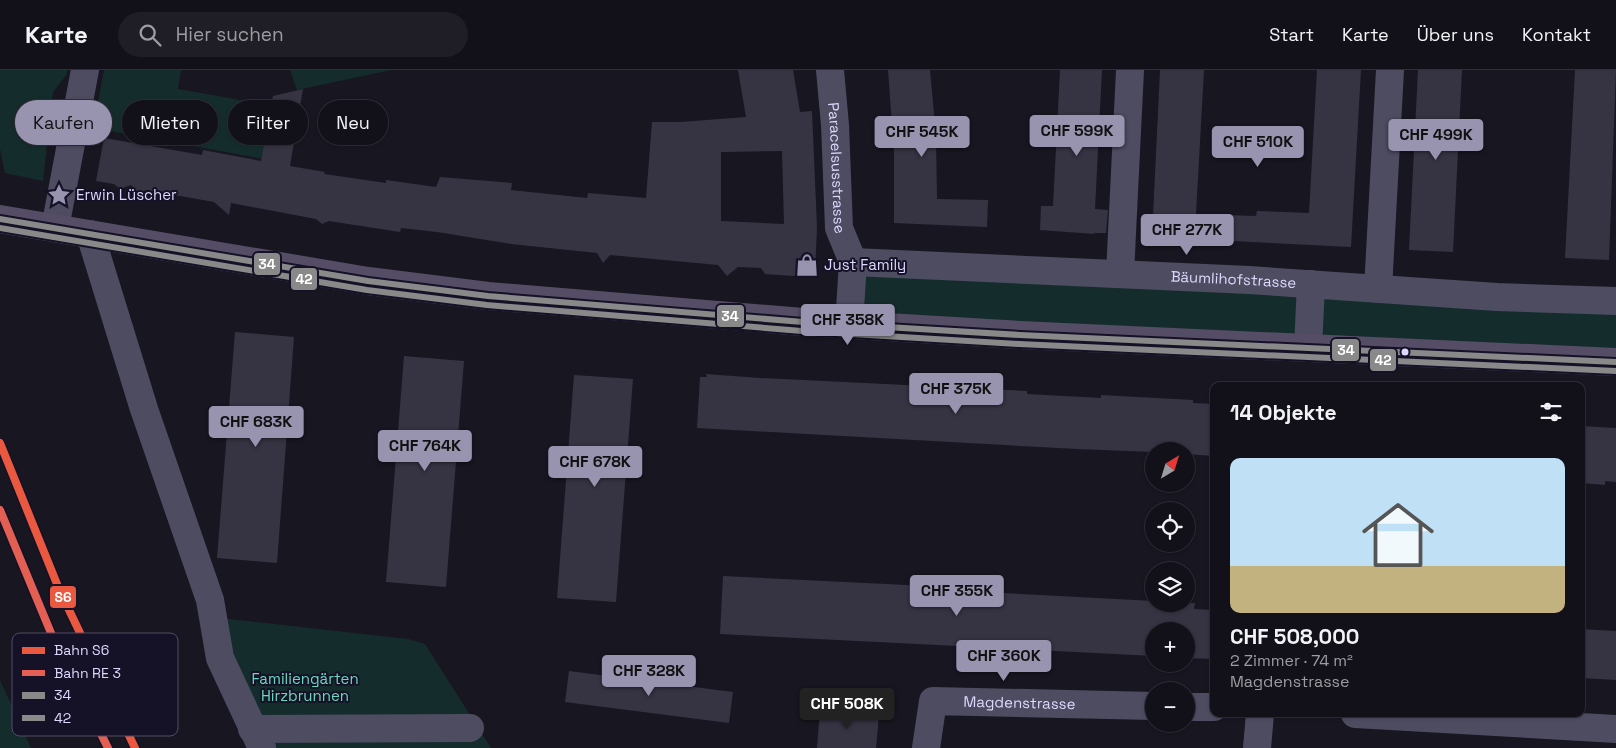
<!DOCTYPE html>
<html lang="de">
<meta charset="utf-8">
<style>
body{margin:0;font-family:"Space Grotesk",sans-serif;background:#1f1e26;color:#f1f3f6;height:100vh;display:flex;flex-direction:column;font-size:19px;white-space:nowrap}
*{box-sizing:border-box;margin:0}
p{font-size:16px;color:#9c9da2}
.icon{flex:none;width:28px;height:28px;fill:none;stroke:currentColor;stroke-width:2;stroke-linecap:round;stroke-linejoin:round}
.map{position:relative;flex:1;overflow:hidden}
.drawer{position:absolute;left:1210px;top:312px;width:375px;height:335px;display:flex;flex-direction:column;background:#121019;border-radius:10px;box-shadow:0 1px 4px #0004,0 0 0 1px #313038}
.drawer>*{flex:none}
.banner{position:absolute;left:15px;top:30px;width:475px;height:45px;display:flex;gap:10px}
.needle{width:32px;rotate:38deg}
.controls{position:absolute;left:1145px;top:372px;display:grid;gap:10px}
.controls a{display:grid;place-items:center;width:50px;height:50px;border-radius:50%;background:#121019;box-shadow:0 1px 4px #0004,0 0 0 1px #313038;font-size:25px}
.price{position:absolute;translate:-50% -42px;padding:0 11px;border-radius:5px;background:#9894b0;color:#111;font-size:16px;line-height:32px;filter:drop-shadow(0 1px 2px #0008)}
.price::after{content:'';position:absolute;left:50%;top:30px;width:15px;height:11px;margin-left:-8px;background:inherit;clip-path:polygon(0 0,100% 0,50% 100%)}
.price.on{background:#222;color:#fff}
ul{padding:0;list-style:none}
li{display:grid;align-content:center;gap:10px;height:265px;padding:0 20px}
li span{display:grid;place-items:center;height:155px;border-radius:10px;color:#555}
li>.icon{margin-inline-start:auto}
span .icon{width:90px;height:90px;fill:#fffc;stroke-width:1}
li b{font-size:21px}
h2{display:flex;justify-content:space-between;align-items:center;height:60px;padding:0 20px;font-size:21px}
.chip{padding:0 18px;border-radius:22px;background:#121019;box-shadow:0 1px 4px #0004,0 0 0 1px #313038;font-size:18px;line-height:45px}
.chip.on{background:#9894b0;color:#111}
header{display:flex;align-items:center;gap:30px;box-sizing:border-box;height:70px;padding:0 25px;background:#121019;border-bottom:1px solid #313038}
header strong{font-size:24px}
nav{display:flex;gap:28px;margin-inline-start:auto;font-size:18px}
.search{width:350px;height:45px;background:#1f1e26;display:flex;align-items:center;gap:12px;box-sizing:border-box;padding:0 18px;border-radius:28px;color:#9c9da2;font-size:19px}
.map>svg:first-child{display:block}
.green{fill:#152c2d}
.building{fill:#363443;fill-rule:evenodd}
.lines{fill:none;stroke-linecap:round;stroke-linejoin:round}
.minor{stroke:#4d4c61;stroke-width:28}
.major{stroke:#554d65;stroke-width:28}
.bus-1-casing{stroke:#151126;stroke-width:10}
.bus-2-casing{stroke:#151126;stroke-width:10}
.bus-1{stroke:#898989;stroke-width:6}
.bus-2{stroke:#898989;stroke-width:6}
.rail-1-casing{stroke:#151126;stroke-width:11}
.rail-2-casing{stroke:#151126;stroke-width:11}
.rail-1{stroke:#e9583f;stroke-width:8}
.rail-2{stroke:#e45f53;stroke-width:8}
.bus-dot{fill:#ddd8fd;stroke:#151126;stroke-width:2}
.labels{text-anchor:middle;stroke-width:4;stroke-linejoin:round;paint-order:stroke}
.street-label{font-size:15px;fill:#ddd8fd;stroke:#151126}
.poi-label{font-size:15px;fill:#ddd8fd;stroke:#151126;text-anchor:start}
.park-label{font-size:15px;fill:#68d9be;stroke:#151126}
.key{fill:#151126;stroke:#514d66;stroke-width:1}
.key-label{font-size:14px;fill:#ddd8fd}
.line-badge{stroke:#151126;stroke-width:2}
.badge-label{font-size:14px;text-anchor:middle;font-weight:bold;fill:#fff}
</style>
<header>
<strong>Karte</strong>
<div class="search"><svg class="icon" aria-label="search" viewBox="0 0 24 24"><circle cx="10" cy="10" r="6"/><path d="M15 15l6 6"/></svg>Hier suchen</div>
<nav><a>Start</a><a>Karte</a><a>Über uns</a><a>Kontakt</a></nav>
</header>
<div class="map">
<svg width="1616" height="678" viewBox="0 0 1616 678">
<rect width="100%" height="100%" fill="#181621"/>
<!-- green -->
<path class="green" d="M0,0H67V4L53,22L43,111L5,103L0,79Z
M104,0H181L178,19L268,35L265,52L270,54L264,89L93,58Z
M290,0H391L297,20Z
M853,192L1616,231V292L849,255Z
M220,548L408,569L425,574L491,678H270L255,652Z
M0,610L31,678H0Z"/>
<!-- building -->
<path class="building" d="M738,0H793L800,42L812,41L817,157L815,202H808V207L765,204L761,198L738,197L727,206L718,195L610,185L603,193L597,183L511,174L437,162L401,158L400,162L329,151L322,154L316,149L231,133L229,145L214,132L146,120L139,123L131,115L120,119L114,114L96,111L104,68L202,85L203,80L261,91L273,26L303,19L290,96L325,102L324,104L386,113V110L436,117L440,107L512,113L511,120L587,128L588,123L646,128L652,52H681L746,47ZM782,81L784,154L721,151V82Z
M888,0H930L936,66L937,129L988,130L987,157L894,153V82Z
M1060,0H1102L1095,139L1108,140L1106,163H1094V164L1040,160L1041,136H1053Z
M1160,0H1204L1196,144L1256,146L1257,141L1309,143L1317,0H1361L1351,177L1152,167Z
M1418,0H1462L1453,182L1409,180Z
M1575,0H1616L1609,190L1565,188Z
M235,262L294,267L277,493L217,488Z
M404,286L464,291L446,517L386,512Z
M706,304L760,308L1027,321V324L1101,328V325L1193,330V333L1214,334V386L1186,384V381L1154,382L1077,379L697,358L700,307H707Z
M574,305L633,309L616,532L557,528Z
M1581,356L1616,358V412L1605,411V415L1581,413Z
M723,506L948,517L947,520L1154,531V534L1195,533L1194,539L1214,540V589L1186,588V561H1154V586L720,564Z
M1581,559L1616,561V610L1581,608Z
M569,601L733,622L729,653L565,632Z
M820,640L879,645L876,678H817Z"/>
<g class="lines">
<!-- minor -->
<g class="minor">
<path id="s1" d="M830,0L835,55L839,158L853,192"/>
<path d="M55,158L85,0"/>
<path d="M90,164L144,339L210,530L220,588L262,678"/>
<path d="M1120,204L1130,0"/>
<path d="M1378,219L1390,0"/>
<path id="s2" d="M849,255L853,192L1249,210L1497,227L1616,231"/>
<path d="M1308,278L1311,214"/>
<path d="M1186,637H1214"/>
<path d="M1355,644L1616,659"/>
<path d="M252,659L470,658"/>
<path id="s3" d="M926,678L933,631L1154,636"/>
<path d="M1257,678L1260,644"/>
</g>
<!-- major -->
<path class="major" d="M0,149L368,211L488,226L803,252L1020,265L1616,292"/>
<defs>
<path id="bus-1" d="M0,149L368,211L488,226L803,252L1020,265L1616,292"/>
<path id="bus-2" d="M0,158L367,220L487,235L802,261L1019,274L1616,301"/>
</defs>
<!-- bus-1 casing -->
<use href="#bus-1" class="bus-1-casing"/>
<!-- bus-2 casing -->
<use href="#bus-2" class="bus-2-casing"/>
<!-- bus-1 -->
<use href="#bus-1" class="bus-1"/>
<!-- bus-2 -->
<use href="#bus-2" class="bus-2"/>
<defs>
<path id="rail-1" d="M0,373L59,519L135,678"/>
<path id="rail-2" d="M0,440L51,563L108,678"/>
</defs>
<!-- rail-1 casing -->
<use href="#rail-1" class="rail-1-casing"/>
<!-- rail-2 casing -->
<use href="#rail-2" class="rail-2-casing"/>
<!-- rail-1 -->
<use href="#rail-1" class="rail-1"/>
<!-- rail-2 -->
<use href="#rail-2" class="rail-2"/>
</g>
<!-- icons -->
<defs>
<symbol id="sight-bare" viewBox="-9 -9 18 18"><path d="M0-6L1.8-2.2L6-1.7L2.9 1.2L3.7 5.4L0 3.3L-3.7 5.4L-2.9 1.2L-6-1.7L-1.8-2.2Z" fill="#9894b0" stroke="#151126" stroke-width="2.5" paint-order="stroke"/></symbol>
<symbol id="shop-bare" viewBox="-9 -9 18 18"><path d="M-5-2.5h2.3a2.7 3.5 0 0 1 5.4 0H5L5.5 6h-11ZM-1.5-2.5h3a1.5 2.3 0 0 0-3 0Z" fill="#9894b0" stroke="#151126" stroke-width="2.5" paint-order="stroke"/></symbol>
</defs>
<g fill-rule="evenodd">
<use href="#sight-bare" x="43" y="109" width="32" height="32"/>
<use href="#shop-bare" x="791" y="179" width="32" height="32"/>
</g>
<!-- markers -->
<circle class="bus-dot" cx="1405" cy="282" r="4.5"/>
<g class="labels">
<!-- street labels -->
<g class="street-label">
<text dy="5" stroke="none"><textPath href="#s1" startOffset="98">Paracelsusstrasse</textPath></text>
<text dy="5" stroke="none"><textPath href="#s2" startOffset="444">Bäumlihofstrasse</textPath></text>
<text dy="5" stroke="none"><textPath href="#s3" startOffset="134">Magdenstrasse</textPath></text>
</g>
<!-- poi labels -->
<g class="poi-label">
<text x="76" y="130">Erwin Lüscher</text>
<text x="824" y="200">Just Family</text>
</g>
<!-- park labels -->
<g class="park-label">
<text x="305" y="614">Familiengärten<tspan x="305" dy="17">Hirzbrunnen</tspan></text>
</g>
</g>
<!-- legend -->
<rect x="12" y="563" width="166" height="103" rx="8" class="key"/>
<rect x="22" y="577" width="23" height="7" fill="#e9583f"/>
<rect x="22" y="600" width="23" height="6" fill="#e45f53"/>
<rect x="22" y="622" width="23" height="7" fill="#898989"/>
<rect x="22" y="645" width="23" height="6" fill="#898989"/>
<g class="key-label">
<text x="54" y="585">Bahn S6</text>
<text x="54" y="608">Bahn RE 3</text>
<text x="54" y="630">34</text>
<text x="54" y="653">42</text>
</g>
<g class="line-badge">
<rect x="253" y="182" width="28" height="24" rx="5" fill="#898989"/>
<rect x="290" y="197" width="28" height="24" rx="5" fill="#898989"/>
<rect x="716" y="234" width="29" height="24" rx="5" fill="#898989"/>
<rect x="1331" y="268" width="29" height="24" rx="5" fill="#898989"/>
<rect x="1369" y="278" width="28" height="24" rx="5" fill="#898989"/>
<rect x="49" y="515" width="28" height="24" rx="5" fill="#e9583f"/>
</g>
<g class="badge-label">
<text x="267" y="199">34</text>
<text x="304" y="214">42</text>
<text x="730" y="251">34</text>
<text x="1346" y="285">34</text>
<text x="1383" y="295">42</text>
<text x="63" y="532">S6</text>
</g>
</svg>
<div class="controls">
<a><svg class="needle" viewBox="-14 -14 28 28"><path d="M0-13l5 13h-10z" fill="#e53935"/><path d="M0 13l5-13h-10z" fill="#9c9da2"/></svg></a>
<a><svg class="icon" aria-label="locate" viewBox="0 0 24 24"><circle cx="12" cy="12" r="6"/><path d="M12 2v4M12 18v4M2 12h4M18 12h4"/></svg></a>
<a><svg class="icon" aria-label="layers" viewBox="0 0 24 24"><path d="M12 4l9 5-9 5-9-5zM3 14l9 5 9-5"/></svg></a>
<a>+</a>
<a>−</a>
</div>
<b class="price" style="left:1077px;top:87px">CHF 599K</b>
<b class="price" style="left:922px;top:88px">CHF 545K</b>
<b class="price" style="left:1436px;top:91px">CHF 499K</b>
<b class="price" style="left:1258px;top:98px">CHF 510K</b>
<b class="price" style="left:1187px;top:186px">CHF 277K</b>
<b class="price" style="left:848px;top:276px">CHF 358K</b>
<b class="price" style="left:956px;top:345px">CHF 375K</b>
<b class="price" style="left:256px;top:378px">CHF 683K</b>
<b class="price" style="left:425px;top:402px">CHF 764K</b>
<b class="price" style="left:595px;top:418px">CHF 678K</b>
<b class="price" style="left:957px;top:547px">CHF 355K</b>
<b class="price" style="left:1004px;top:612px">CHF 360K</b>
<b class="price" style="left:649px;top:627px">CHF 328K</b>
<b class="price on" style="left:847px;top:660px">CHF 508K</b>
<div class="banner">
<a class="chip on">Kaufen</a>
<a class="chip">Mieten</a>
<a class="chip">Filter</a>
<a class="chip">Neu</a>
</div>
<section class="drawer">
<h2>14 Objekte<svg class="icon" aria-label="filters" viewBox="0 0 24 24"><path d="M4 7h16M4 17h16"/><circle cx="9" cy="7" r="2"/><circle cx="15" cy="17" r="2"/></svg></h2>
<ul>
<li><span style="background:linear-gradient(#bfe0f5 70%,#c2b280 0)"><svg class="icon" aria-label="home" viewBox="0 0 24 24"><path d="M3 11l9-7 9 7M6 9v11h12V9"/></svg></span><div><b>CHF 508,000</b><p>2 Zimmer · 74 m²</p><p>Magdenstrasse</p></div></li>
</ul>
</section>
</div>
